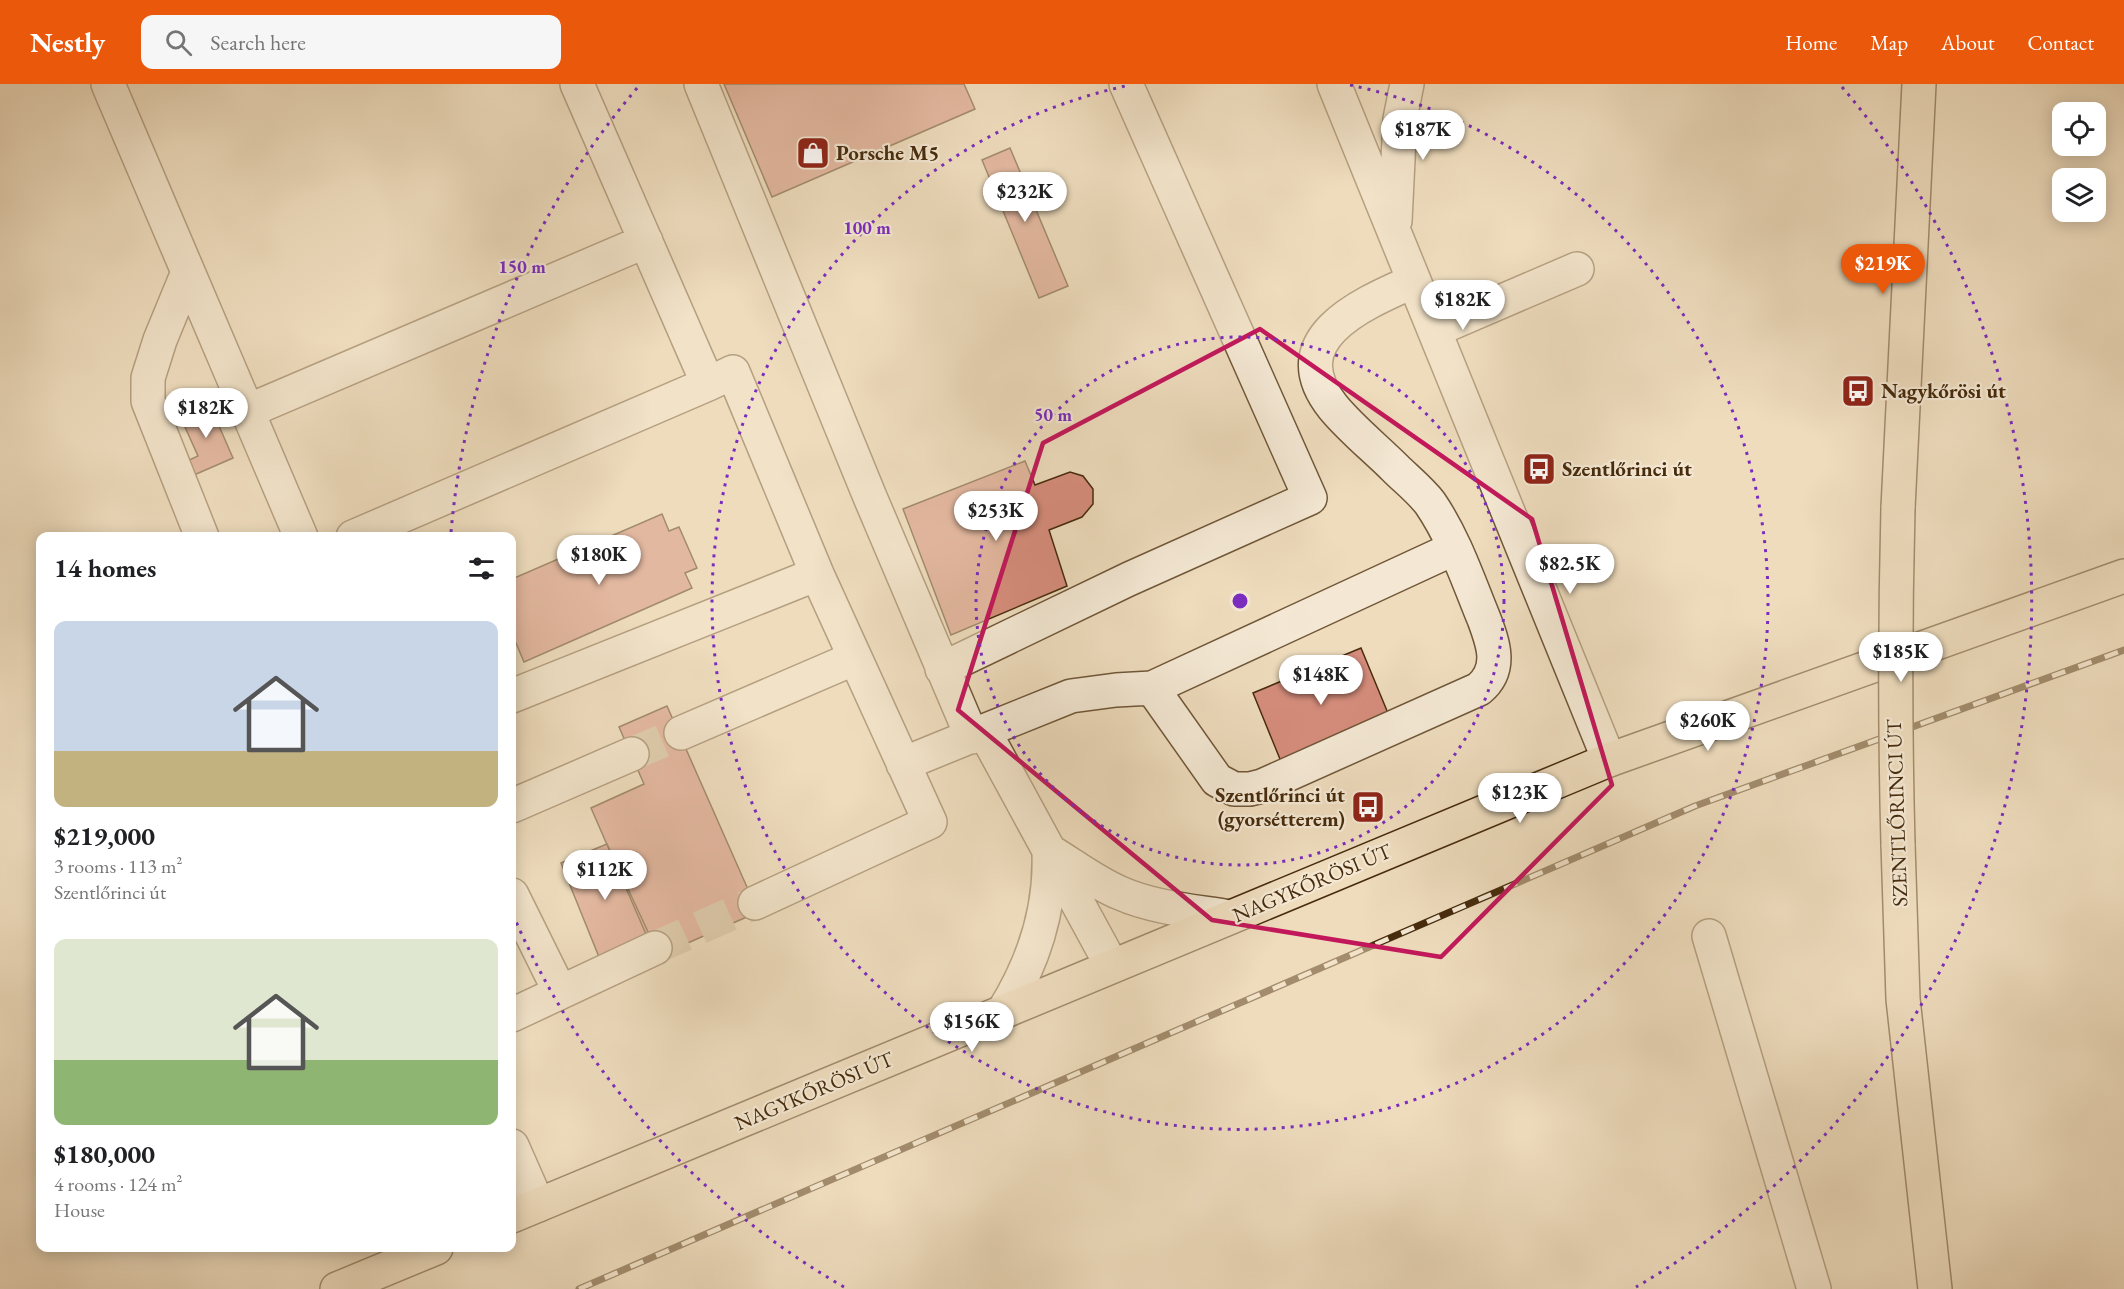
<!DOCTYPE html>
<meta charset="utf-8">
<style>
body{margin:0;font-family:"EB Garamond",serif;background:#f6f6f6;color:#202124;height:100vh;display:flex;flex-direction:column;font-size:22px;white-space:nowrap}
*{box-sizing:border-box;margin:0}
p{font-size:20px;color:#757577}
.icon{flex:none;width:33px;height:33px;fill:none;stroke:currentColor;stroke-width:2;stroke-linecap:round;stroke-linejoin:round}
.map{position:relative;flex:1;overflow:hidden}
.sheet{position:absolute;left:36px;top:448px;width:480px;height:720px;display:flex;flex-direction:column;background:#fff;border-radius:12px;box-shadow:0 3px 15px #0003}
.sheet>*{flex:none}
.controls{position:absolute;left:2052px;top:18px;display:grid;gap:12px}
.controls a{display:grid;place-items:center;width:54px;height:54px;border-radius:12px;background:#fff;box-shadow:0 3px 15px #0003;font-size:30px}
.price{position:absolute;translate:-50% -51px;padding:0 14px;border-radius:21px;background:#fff;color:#222;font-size:20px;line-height:39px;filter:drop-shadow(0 2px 3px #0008)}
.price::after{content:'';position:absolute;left:50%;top:36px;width:18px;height:14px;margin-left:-9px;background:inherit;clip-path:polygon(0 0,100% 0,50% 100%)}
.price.selected{background:#ea580c;color:#fff}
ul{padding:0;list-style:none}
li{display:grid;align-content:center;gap:12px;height:318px;padding:0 18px}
li span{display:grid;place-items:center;height:186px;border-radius:12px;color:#555}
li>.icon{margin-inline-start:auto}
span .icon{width:108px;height:108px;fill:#fffc;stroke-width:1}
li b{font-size:26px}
h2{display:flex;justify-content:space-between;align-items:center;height:72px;padding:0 18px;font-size:26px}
header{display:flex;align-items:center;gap:36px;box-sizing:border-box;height:84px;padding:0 30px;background:#ea580c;color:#fff}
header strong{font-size:28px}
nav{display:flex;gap:33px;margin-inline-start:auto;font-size:21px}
.search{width:420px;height:54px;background:#f6f6f6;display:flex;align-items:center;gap:15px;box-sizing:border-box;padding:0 21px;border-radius:12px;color:#757577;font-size:22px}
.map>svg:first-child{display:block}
.building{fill:#d68d7c;stroke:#462b0c;stroke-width:1.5}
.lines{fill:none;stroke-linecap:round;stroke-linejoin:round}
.minor-tunnel{stroke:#ccb99a;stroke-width:33;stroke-dasharray:33 16;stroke-linecap:butt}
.minor-casing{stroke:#705738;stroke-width:36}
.major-casing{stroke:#462b0c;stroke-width:36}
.minor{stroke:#f4e8d4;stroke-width:33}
.major{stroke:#eedcbd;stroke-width:33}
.rail-casing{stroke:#462b0c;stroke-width:7}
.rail{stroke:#f4e8d4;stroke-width:4.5;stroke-dasharray:14;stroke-linecap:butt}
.major-bridge-casing{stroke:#462b0c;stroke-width:36;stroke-linecap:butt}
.major-bridge{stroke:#eedcbd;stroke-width:33}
.marked{fill:none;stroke:#c2185b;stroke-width:4.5;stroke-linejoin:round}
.ring{fill:none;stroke:#7b2cbf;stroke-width:3;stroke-dasharray:3 6}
.labels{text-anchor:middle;stroke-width:4.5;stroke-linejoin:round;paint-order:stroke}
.poi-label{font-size:21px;font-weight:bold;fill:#462b0c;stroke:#f4e8d4;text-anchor:start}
.street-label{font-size:21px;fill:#462b0c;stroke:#f4e8d4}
.centre{fill:#7b2cbf;stroke:#f4e8d4;stroke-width:3}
.ring-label{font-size:18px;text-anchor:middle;font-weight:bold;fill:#7b2cbf;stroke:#f4e8d4;stroke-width:4.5;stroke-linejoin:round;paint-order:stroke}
</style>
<header>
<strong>Nestly</strong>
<div class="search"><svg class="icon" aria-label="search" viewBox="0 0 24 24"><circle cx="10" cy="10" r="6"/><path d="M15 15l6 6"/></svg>Search here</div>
<nav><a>Home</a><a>Map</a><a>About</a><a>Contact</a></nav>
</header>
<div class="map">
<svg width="2124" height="1205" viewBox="0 0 2124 1205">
<rect width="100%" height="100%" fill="#eedcbd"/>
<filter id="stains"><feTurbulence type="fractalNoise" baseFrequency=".00333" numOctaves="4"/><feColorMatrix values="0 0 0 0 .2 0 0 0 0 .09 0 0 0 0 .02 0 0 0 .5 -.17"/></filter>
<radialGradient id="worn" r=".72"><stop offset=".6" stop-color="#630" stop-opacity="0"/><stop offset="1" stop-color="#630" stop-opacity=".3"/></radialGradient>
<!-- building -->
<path class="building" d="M724,0H964L975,25L772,113Z
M1010,64L1068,202L1039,214L982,76Z
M209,319L233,374L194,391L187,377L198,372L180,332Z
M1025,377L1035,401L1070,388L1083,392L1093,405V420L1082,433L1049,446L1067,502L951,551L903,425Z
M662,430L669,447L679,443L697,484L685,489L692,504L524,578L516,559L512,561V495Z
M1361,564L1390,634L1282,680L1253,609Z
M667,622L758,828L656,873L591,724L644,700L619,643Z
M607,760L650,852L599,873L561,779Z"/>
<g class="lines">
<!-- minor-tunnel -->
<path class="minor-tunnel" d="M632,670L681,649
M655,864L755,819"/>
<defs>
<path id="minor" d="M108,0L301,453
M577,0L708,300L733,288L817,490L930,738L755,819
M701,0L870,413L972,653
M1334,0L1609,676
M1395,137L1400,35L1407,0
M188,188L160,256L148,294V317L202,453
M1435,246L1577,185
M248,327L646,157
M353,453L708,300
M942,585L1129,495L1310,414L1126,0
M1152,604L1217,696L1234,705H1250L1262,702L1479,605C1503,585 1493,559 1484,535C1468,496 1454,454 1430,419C1420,406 1406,395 1395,384C1375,364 1351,345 1333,323C1279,255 1362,220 1414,197
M512,612L817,490
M681,649L855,574
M903,680L984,647
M512,722L632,670
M1051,768C1074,782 1096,799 1120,809C1154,824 1194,827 1230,833
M512,811L560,908
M1709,852L1814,1205
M1112,882L984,647L1071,612L1116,606L1152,604L1455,464
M1003,928C1033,880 1051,825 1049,769
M512,931L655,864
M512,1062L538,1121"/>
<path id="major" d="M1898,424L1919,0
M1898,760L1903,915L1935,1205
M512,1132L1609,676L2124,492
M337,1205L436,1164"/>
</defs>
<!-- minor casing -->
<use href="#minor" class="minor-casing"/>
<!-- major casing -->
<use href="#major" class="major-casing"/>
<!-- minor -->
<use href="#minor" class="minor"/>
<!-- major -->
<use href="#major" class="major"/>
<defs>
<path id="rail" d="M579,1205L1695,722L2124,566"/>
</defs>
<!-- rail casing -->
<use href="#rail" class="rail-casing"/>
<!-- rail -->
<use href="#rail" class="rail"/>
<defs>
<path id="major-bridge" d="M1898,760C1895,648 1895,536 1898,424"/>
</defs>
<!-- major-bridge casing -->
<use href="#major-bridge" class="major-bridge-casing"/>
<!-- major-bridge -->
<use href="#major-bridge" class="major-bridge"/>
</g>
<!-- marked area -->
<path d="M0 0H2124V1205H0ZM1260,245L1532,435L1612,701L1441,873L1212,836L958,626L1043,359Z" fill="#eedcbd" fill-opacity=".55" fill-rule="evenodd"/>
<path class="marked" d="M1260,245L1532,435L1612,701L1441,873L1212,836L958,626L1043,359Z"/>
<!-- distance rings -->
<g class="ring">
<circle cx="1240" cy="517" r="264"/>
<path d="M1350 1A528 528 0 1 1 1130 1"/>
<path d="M844 1203A792 792 0 0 1 514 833M451 448A792 792 0 0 1 638 3M1842 3A792 792 0 0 1 1636 1203"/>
</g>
<!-- icons -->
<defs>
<symbol id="shop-square" viewBox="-11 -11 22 22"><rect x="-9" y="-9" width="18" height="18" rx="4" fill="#8f2418" stroke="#f4e8d4"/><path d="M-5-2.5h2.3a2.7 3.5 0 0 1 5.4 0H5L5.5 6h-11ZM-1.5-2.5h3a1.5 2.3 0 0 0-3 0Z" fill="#fff"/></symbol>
<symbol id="bus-square" viewBox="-11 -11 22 22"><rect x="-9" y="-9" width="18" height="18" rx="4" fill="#8f2418" stroke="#f4e8d4"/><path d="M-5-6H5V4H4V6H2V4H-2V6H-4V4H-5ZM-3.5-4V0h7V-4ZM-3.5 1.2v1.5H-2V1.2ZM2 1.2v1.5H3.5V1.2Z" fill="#fff"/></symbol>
</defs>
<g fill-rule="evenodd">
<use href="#shop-square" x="794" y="50" width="38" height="38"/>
<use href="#bus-square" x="1839" y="288" width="38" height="38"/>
<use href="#bus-square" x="1520" y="366" width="38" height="38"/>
<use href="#bus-square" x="1349" y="704" width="38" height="38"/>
</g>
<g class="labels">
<!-- poi labels -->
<g class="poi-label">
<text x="836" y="76">Porsche M5</text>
<text x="1881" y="314">Nagykőrösi út</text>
<text x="1562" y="392">Szentlőrinci út</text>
<text x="1345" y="718" text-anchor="end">Szentlőrinci út<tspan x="1345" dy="24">(gyorsétterem)</tspan></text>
</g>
<!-- street labels -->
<g class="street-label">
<text transform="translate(1897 729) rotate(-92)" y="7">SZENTLŐRINCI ÚT</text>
<text transform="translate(1312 799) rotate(-23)" y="7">NAGYKŐRÖSI ÚT</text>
<text transform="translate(814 1007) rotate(-23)" y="7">NAGYKŐRÖSI ÚT</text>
</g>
</g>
<circle cx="1240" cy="517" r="9" class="centre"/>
<g class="ring-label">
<text x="867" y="150">100 m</text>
<text x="522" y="189">150 m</text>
<text x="1053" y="337">50 m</text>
</g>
<rect width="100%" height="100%" filter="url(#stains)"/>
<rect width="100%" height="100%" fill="url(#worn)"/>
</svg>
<div class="controls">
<a><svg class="icon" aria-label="locate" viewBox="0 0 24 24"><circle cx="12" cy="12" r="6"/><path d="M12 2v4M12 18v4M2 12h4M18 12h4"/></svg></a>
<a><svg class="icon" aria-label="layers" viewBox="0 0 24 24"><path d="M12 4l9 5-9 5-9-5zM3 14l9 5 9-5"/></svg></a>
</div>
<b class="price" style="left:1423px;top:77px">$187K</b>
<b class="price" style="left:1025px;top:139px">$232K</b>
<b class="price selected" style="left:1883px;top:211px">$219K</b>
<b class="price" style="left:1463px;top:247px">$182K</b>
<b class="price" style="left:206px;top:355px">$182K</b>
<b class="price" style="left:996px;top:458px">$253K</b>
<b class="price" style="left:599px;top:502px">$180K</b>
<b class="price" style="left:1570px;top:511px">$82.5K</b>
<b class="price" style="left:1901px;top:599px">$185K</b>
<b class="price" style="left:1321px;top:622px">$148K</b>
<b class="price" style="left:1708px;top:668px">$260K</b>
<b class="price" style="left:1520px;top:740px">$123K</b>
<b class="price" style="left:605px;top:817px">$112K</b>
<b class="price" style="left:972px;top:969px">$156K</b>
<section class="sheet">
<h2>14 homes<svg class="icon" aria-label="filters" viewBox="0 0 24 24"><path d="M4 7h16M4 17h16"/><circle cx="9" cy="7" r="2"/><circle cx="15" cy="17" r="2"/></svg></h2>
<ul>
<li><span style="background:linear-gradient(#c9d6e8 70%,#c2b280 0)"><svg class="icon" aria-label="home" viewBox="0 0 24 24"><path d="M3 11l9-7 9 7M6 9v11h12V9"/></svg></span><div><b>$219,000</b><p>3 rooms · 113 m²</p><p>Szentlőrinci út</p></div></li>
<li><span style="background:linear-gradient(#dfe7d0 65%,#8fb573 0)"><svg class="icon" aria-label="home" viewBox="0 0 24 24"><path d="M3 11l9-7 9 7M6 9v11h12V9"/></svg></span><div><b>$180,000</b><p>4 rooms · 124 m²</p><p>House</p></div></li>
</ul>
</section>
</div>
